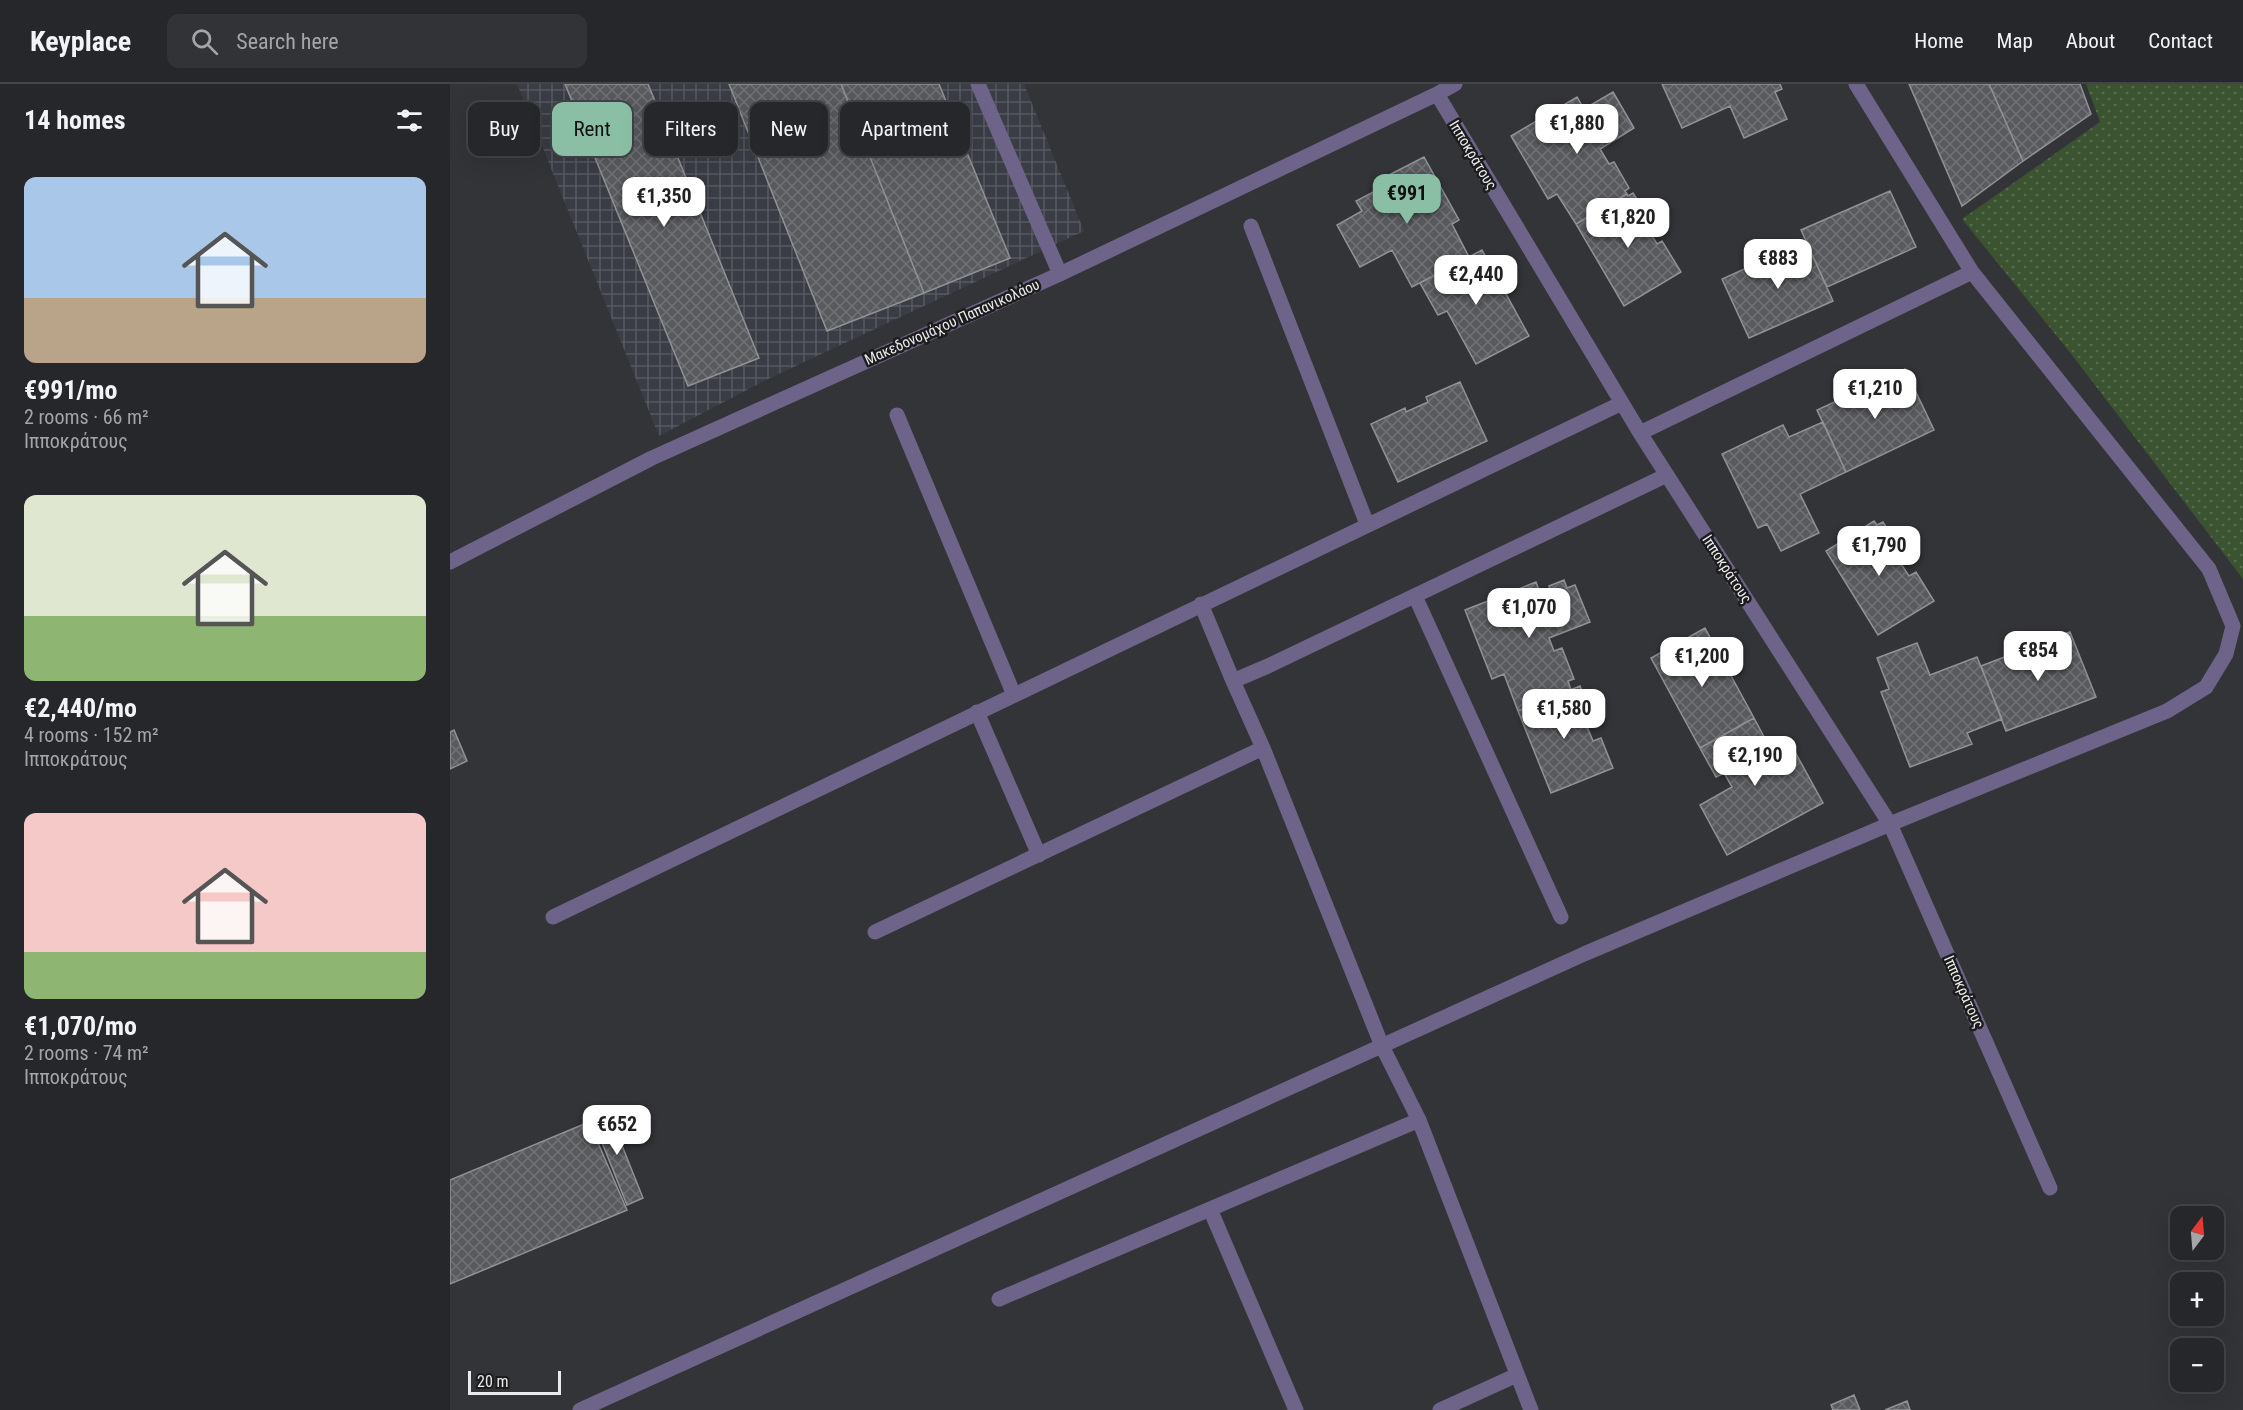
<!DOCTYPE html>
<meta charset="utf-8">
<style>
body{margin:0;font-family:"Roboto Condensed",sans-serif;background:#323336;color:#f1f3f6;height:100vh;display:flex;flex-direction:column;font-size:22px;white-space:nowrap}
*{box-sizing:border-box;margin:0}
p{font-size:20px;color:#a4a5a8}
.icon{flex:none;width:33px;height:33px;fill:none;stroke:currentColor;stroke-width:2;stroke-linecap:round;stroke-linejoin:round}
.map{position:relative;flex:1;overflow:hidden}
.panel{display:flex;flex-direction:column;background:#26272a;width:450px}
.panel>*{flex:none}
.top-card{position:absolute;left:18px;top:18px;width:570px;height:54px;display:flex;gap:12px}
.needle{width:39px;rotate:16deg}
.controls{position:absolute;left:1720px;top:1122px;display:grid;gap:12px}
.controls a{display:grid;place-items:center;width:54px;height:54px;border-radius:12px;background:#26272a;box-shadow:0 6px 24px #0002,0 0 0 2px #424447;font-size:30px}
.scale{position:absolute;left:18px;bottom:15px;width:93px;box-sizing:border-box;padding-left:6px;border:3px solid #eaeaec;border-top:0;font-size:16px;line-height:21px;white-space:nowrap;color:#eaeaec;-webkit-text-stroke:4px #1c1c1d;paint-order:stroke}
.price{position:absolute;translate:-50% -51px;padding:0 14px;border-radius:12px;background:#fff;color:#222;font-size:20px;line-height:39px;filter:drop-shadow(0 2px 3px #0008)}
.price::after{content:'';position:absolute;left:50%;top:36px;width:18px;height:14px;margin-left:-9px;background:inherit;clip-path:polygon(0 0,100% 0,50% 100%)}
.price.active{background:#8abfa5;color:#111}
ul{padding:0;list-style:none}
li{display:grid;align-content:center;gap:12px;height:318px;padding:0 24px}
li span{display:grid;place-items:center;height:186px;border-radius:12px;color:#555}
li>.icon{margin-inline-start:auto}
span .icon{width:108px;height:108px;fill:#fffc;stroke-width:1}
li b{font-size:26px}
h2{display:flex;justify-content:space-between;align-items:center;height:72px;padding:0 24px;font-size:26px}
.tag{padding:0 21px;border-radius:12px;background:#26272a;box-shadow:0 6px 24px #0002,0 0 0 2px #424447;font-size:21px;line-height:54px}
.tag.active{background:#8abfa5;color:#111}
header{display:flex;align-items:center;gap:36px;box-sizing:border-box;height:84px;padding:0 30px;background:#26272a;border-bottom:2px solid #424447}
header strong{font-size:28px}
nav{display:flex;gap:33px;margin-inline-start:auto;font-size:21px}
.search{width:420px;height:54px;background:#323336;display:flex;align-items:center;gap:15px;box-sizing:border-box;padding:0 21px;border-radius:12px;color:#a4a5a8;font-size:22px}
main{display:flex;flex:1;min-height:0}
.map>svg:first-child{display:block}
.industrial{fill:url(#industrial-grid)}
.green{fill:url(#green-dots)}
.building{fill:url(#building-cross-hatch);stroke:#909295;stroke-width:1.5}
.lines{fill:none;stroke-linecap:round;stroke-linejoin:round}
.minor{stroke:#6e6388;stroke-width:15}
.labels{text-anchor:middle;stroke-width:5;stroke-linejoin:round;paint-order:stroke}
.street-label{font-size:15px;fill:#eaeaec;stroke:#1c1c1d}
</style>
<header>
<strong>Keyplace</strong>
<div class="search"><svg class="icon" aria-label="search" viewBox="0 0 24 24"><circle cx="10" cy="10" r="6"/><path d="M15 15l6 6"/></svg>Search here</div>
<nav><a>Home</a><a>Map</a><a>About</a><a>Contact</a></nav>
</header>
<main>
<section class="panel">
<h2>14 homes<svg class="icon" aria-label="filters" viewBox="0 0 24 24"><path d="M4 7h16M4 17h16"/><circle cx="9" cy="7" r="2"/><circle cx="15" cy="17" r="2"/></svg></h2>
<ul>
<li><span style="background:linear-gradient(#a9c7e8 65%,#b9a48a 0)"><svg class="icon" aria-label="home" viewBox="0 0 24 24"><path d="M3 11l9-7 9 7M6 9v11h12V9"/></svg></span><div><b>€991/mo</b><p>2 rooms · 66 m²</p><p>Ιπποκράτους</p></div></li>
<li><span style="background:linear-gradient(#dfe7d0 65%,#8fb573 0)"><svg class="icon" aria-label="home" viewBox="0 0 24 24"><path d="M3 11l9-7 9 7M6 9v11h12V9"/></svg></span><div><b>€2,440/mo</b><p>4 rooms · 152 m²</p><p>Ιπποκράτους</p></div></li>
<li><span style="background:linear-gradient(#f6c9c9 75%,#8fb573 0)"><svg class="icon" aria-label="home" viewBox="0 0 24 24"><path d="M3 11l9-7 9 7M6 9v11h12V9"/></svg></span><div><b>€1,070/mo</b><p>2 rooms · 74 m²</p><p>Ιπποκράτους</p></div></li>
</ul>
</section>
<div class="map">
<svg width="1793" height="1326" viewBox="0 0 1793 1326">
<defs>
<pattern id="industrial-grid" width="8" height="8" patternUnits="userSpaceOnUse" patternTransform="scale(1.5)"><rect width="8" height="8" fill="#3a3d46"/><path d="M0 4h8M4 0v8" fill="none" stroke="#575961"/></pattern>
<pattern id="green-dots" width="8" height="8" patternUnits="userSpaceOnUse" patternTransform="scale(1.5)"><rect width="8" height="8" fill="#3b5330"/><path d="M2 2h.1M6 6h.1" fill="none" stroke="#586c4e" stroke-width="1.8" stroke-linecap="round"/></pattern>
<pattern id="building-cross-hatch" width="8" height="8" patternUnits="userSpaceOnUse" patternTransform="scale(1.5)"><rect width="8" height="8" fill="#595a5e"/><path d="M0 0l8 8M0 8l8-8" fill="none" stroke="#717275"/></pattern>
</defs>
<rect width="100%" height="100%" fill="#333438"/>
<!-- industrial -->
<path class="industrial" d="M67,0H574L634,147L318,295L209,352Z"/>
<!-- green -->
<path class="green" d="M1636,0H1793V495L1622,271L1512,135L1650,38Z"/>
<!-- building -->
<path class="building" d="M115,0H198L309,274L238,302Z
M279,0H391L474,209L377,247Z
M391,0H489L560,174L474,209Z
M1212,0H1330L1332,5L1325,8L1337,35L1294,54L1280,22L1232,44Z
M1459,0H1539L1573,77L1512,122Z
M1539,0H1630L1641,30L1573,77Z
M1163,8L1184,44L1150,65L1159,80L1164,78L1179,104L1175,107L1177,110L1126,140L1107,110L1098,115L1061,52L1127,13L1134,25Z
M974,73L1009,136L1002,140L1019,173L962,203L942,166L910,183L887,141L912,127L906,117L937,101L933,94Z
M1440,107L1466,163L1377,203L1351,146Z
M1183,109L1199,135L1194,139L1207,160L1212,157L1231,188L1174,222L1126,140L1177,110L1178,112Z
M1356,157L1383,217L1299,254L1272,195Z
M1032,166L1079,252L1026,280L997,227L988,231L970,199Z
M1455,285L1484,346L1396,388L1367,326Z
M1010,298L1037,357L948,398L921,340L955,324L956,328L978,318L976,313Z
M1373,338L1396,388L1350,410L1369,449L1331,467L1317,440L1308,444L1272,370L1333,341L1339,353Z
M1424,437L1427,441L1433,438L1450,465L1444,469L1459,492L1466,488L1484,517L1428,551L1376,467Z
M1114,496L1117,504L1125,501L1140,538L1099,554L1104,567L1112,564L1124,595L1118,597L1121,606L1068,627L1054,590L1042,595L1015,526L1086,498L1090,509L1100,505L1099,502Z
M1255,544L1304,634L1250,664L1201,574Z
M1620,548L1646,613L1556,647L1531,582Z
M1467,559L1480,591L1527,573L1552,635L1517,649L1522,660L1460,683L1431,608L1439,605L1427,574Z
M1130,602L1141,629L1133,633L1143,657L1151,654L1163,684L1101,709L1068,627Z
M1304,634L1320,664L1338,655L1373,719L1277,771L1250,721L1282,703L1274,689L1266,693L1250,664Z
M4,646L17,677L0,685V648Z
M157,1024L193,1114L177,1121L141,1031Z
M139,1038L177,1126L0,1200V1096Z
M1404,1311L1410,1326H1383L1381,1321Z
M1457,1317L1460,1326H1435Z"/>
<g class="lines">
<!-- minor -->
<path class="minor" d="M528,0L610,190
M987,10L1190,349L1440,740L1600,1104
M801,142L917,440
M447,331L564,611
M1190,349L1522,188
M0,478L202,374L610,190L987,10L1005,0
M965,512L1111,833
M751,520L783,597
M527,628L589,771
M813,664L932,962L969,1036L1081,1326
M103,833L1172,319
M425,848L813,664L783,597L818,582L1217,391
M760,1125L846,1326
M549,1215L969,1036
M130,1326L1134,870L1440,740L1717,627L1756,603L1776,570L1783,542L1759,485L1522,188L1406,0
M990,1326L1067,1291"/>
</g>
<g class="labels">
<!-- street labels -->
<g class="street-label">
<text transform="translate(1023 71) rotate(59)" y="5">Ιπποκράτους</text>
<text transform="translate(502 238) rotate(-24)" y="5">Μακεδονομάχου Παπανικολάου</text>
<text transform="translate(1277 485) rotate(57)" y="5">Ιπποκράτους</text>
<text transform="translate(1514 908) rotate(66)" y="5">Ιπποκράτους</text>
</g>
</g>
</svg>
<div class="controls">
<a><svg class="needle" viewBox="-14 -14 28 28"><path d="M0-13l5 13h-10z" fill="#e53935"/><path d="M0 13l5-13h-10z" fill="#a4a5a8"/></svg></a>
<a>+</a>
<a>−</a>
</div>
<div class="scale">20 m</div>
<b class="price" style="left:1127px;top:71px">€1,880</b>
<b class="price active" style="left:957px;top:141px">€991</b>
<b class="price" style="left:214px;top:144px">€1,350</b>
<b class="price" style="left:1178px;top:165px">€1,820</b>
<b class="price" style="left:1328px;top:206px">€883</b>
<b class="price" style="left:1026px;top:222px">€2,440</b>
<b class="price" style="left:1425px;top:336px">€1,210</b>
<b class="price" style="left:1429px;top:493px">€1,790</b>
<b class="price" style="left:1079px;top:555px">€1,070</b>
<b class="price" style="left:1588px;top:598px">€854</b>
<b class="price" style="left:1252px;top:604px">€1,200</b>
<b class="price" style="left:1114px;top:656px">€1,580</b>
<b class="price" style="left:1305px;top:703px">€2,190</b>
<b class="price" style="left:167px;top:1072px">€652</b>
<div class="top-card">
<a class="tag">Buy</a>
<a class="tag active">Rent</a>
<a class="tag">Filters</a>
<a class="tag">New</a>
<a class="tag">Apartment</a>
</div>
</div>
</main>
